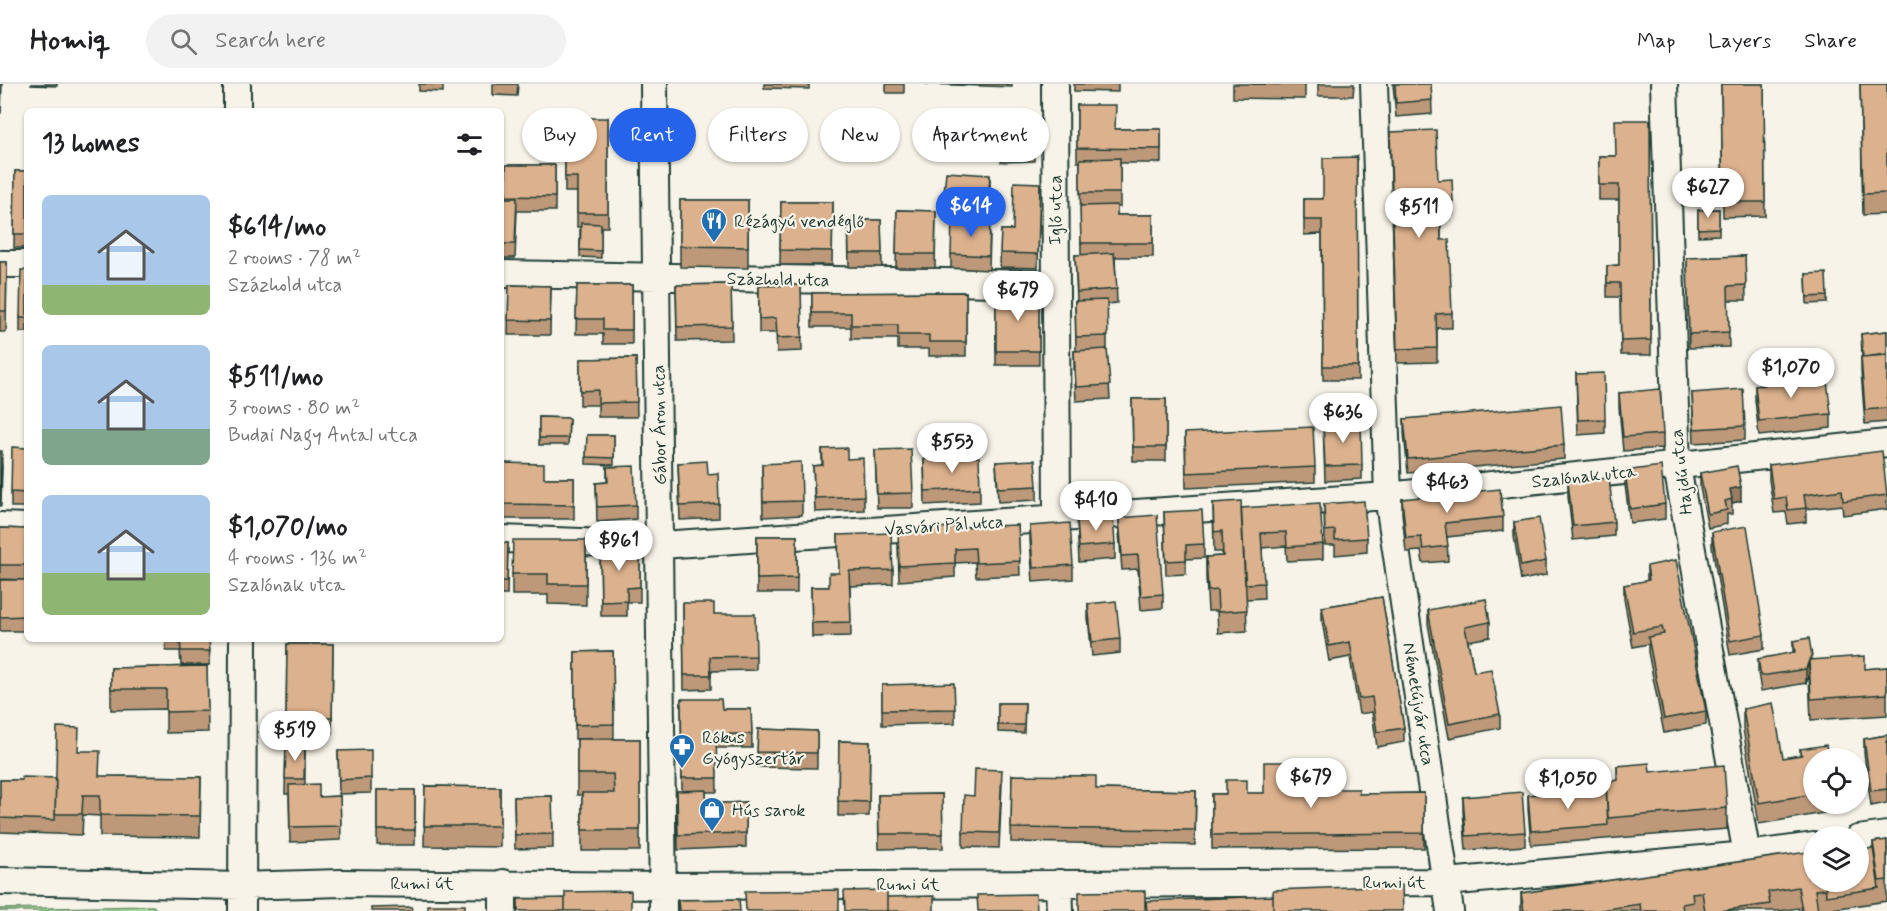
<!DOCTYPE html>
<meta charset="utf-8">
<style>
body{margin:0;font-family:Mynerve,sans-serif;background:#f2f2f2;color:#202124;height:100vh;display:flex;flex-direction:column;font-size:22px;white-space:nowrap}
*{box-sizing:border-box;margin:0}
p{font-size:20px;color:#757577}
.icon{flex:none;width:33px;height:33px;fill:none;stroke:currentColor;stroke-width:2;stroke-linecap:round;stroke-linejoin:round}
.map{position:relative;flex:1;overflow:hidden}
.details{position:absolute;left:24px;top:24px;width:480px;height:534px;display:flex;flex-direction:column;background:#fff;border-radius:9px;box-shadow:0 2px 4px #0004}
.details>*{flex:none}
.top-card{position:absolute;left:522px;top:24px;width:570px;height:54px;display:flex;gap:12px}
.buttons{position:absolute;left:1803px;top:664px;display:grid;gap:12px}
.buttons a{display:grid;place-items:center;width:66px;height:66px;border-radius:50%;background:#fff;box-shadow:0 2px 4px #0004;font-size:30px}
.price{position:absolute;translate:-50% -51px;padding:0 14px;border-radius:21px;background:#fff;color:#222;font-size:20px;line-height:39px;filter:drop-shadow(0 2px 3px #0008)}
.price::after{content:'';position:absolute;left:50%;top:36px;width:18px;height:14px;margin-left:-9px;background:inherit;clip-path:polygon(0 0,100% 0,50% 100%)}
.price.current{background:#2563eb;color:#fff}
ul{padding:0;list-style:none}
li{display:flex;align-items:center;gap:18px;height:150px;padding:0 18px}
li span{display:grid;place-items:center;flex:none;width:168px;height:120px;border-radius:9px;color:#555}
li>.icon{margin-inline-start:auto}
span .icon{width:72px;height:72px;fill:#fffc;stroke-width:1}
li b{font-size:26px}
h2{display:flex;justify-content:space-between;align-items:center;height:72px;padding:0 18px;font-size:26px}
.chip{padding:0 21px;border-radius:27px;background:#fff;box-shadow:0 2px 4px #0004;font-size:21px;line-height:54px}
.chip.current{background:#2563eb;color:#fff}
header{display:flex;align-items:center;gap:36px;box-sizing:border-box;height:84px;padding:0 30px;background:#fff;border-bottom:2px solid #e0e0e0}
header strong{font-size:28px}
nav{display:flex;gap:33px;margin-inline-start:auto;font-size:21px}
.search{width:420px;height:54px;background:#f2f2f2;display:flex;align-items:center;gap:15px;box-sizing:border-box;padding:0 21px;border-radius:33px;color:#757577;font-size:22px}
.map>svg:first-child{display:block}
.green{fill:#addd9c;stroke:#668d68;stroke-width:1.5}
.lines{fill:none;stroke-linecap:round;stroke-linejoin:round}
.minor-casing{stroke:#1f3d34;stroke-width:30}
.minor{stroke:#f7f3e8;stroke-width:26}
.wall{fill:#bd9879;stroke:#1f3d34;stroke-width:1.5}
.shaded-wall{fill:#9a7c63;stroke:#1f3d34;stroke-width:1.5}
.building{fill:#dcb18d;stroke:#1f3d34;stroke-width:1.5}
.labels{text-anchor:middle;stroke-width:4.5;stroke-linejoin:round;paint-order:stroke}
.street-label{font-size:18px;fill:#1f3d34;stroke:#f7f3e8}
.poi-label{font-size:18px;fill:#1f3d34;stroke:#f7f3e8;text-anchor:start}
</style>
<header>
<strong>Homiq</strong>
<div class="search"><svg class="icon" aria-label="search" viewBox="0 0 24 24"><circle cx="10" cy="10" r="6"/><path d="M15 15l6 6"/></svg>Search here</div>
<nav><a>Map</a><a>Layers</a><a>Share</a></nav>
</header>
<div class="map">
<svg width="1887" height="827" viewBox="0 0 1887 827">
<rect width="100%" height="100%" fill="#f7f3e8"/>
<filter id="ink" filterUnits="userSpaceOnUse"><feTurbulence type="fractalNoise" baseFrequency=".0167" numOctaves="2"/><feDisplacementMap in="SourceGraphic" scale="12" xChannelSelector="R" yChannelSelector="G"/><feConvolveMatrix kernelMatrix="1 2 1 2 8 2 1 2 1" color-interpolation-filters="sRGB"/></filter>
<g filter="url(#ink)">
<!-- green -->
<path class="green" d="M153,822L158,827H0V825Z"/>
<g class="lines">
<defs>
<path id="minor" d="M237,0V27
M654,0L663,827
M1055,0L1057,432
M1374,0L1388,412L1450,827
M1664,0L1677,383L1747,771
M0,180H27
M501,190L1056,200
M0,442L27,443
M501,455L661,461L1388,412L1887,359
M1858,755L1887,751
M0,797L241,802L341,799L663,802L1446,798L1747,771L1814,762
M503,799V827
M1059,799L1060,827
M242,827L243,555"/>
</defs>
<!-- minor casing -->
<use href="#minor" class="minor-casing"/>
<!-- minor -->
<use href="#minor" class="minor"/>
</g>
<!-- wall -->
<path class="wall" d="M0,0H2L1,29H0Z
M31,0H57V2L31,1Z
M419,0H443V8L419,7Z
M493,0H518L517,12L493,11Z
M764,0H809V5L764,4Z
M886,0H904V9H886Z
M925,0H1012V3Z
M1074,0H1118V8L1074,7Z
M1233,0H1305V15L1233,14Z
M1318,0H1354L1353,12H1318Z
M1393,0H1431L1432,30L1396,33Z
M1721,0H1764L1765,132L1723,133Z
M1860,0H1887V130L1863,131Z
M1077,21L1115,45H1161V79H1120V123H1117V131H1153V173H1115L1117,219L1107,220V266L1110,315L1076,317L1074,282V267H1076L1075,217H1077L1075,171H1081L1080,78H1077Z
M608,34V143H601V174L580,173V143H577V108H565V64H583Z
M1000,34H1034V77L1001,78Z
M1650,36L1651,271H1621L1620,213H1607V182L1619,181V116H1599V72H1616Z
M1390,62L1438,96L1453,117V131H1441V156L1452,229V244H1437V278L1397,279Z
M1357,73L1358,296H1323L1322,150L1304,151V115H1323Z
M506,81H555V127H517L515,174H501V114H506Z
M15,87H27V164H14Z
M1040,99L1038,184L1000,183L1001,146H1013Z
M990,105L988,135L943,133V119Z
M680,116H748V184L680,183Z
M781,118H833L832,181H780Z
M1719,125V151L1698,152V126Z
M897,126L936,127L935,184H896Z
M848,136H881L882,183H849Z
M990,151L989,186L951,184V170Z
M1745,172L1746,216H1728L1729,263L1689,264L1687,174Z
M0,178H7L6,248H0Z
M27,186V248H20V234Z
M1806,190L1827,212V219L1807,220Z
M731,200L732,256L677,257L676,201Z
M509,201L551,202L550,251H508Z
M577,201H632V260H603V250H576Z
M801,201L802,267L777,268L776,249H759V202Z
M966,208V272H929V265H898V255H851V243H812V209Z
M1039,209V281H996V210Z
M1887,247V338L1865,340L1861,287V273H1862L1861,250Z
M636,274L637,333H598V321H580V275Z
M1576,290L1605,335V349L1578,351Z
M1764,292L1786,301L1831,330V344L1759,352L1755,316V302L1764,301Z
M1619,309L1663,350V364L1623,367L1619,323Z
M1692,309L1745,342V356L1694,359Z
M1132,315H1166V377H1133Z
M539,333L569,334L568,361H539Z
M1404,335L1564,361V375L1408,389L1404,349Z
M1323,339L1362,381V395L1325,397Z
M1185,349L1315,383V398L1186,404Z
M587,351H614V381L586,380Z
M27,364V423H11V408Z
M822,365L847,375L864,412V426L815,428L813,382L822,381Z
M875,366L913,409V424H877Z
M0,367L2,382L1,422H0Z
M924,375L980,404V418L925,421Z
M996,378L1037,402V416L998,418Z
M501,379L544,394H574V435H501Z
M678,379L708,390L719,420V434L680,436Z
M762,380L802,417V431L763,433Z
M1769,381L1887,407V425L1843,431L1842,421L1806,425V438L1788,440L1786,428L1774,429L1769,396Z
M607,383L636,421V435L597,438L596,399L607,398Z
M1625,387L1665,420V435L1630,439L1625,401Z
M1700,389L1741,417L1732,419V430H1727V440L1708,444L1700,404Z
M1568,398L1614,438V452L1573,456L1568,412Z
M1402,415L1503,433V447L1447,453L1448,477L1423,479L1421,467L1406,468L1402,429Z
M1213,419L1241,424L1323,460V475L1287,477L1286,462L1262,464L1264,514L1246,515L1247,547L1218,549L1217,527H1208L1206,493V473L1222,472V468H1214Z
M1324,420L1367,454V468L1335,471V461H1325Z
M1164,428L1204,460V474L1186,475V490L1166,491Z
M1119,434L1163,510V524L1141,526L1138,485L1122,486L1119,448Z
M1077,436L1115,460V475L1079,478Z
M1514,438L1546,477V491L1521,496L1514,452Z
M1018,441L1020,491L976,493L975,478L955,479V493L899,497L898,460Z
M1030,442L1073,481V495L1033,498L1030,456Z
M0,444L26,445L25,496L0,495Z
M1712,448L1764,551V565L1730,571L1712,462Z
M838,451L893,486V500L850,502L851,552L812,553L811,503H829L839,489Z
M757,452H797V509H757Z
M586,456V521L548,520V511H512V490Z
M501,459H508L507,511H501Z
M600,462H640V518H627V532H601Z
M1647,482L1706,627V641L1664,649L1648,568V560L1633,563L1624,515V501L1647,497Z
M0,496H27V547H0Z
M1382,513L1404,644V658L1377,663L1372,628L1359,630L1350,573L1329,577L1322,537V523Z
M683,519L714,530L756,572V586L711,587V605L684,606Z
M1088,520L1120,555V569L1092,572L1088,534Z
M1428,526L1490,538V553L1468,557L1474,588L1500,630V644L1449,654L1428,540Z
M166,555H209L210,581H181L180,567H166Z
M1793,557L1812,576L1865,585L1887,583V631L1811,636L1809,592L1806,599L1761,607L1758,589V575L1793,569Z
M287,560H333L332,649L286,648Z
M613,567L614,654L575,655V568Z
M207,582L208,648L166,649V625L111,626V584Z
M882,601L955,625V639L882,641Z
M681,615L722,625H751L752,664H716L717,708H706V720L746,718V763L678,766L677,707H682Z
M998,619H1025L1024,649L998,648Z
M1743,625L1783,674L1800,671V665L1814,675V720H1835V727L1759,740L1743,645Z
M758,645L817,647V684L757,683Z
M1887,651V719L1871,722L1864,669V655Z
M577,655H640V767H582V711H577Z
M839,657L870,658L869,732H838Z
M286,660H305V701L319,713L340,712L341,756L290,758L289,710H285Z
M79,667L100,692L201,693L200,753L100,752V732L83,731L82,751L0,748V696H22L56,694Z
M338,667L371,694V709L339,710Z
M1617,682L1650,688L1727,724V745L1531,761L1528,725V711L1606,704L1617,697Z
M1012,691L1096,705L1196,707L1195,761L1011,758Z
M1002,700L999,764L963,763V748L974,712Z
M425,702L500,703V763L424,762Z
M1299,705L1359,710L1424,709V764L1212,765V710L1264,709Z
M377,706H415V761H377Z
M942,710L943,764L879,765L878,711Z
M552,712L553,764L515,765L514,713Z
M1463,713L1525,748V762L1466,766L1463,727Z
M1887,756V817L1818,827H1799L1798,824L1780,827H1521V809L1814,798L1873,764V758Z"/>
<!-- shaded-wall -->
<path class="shaded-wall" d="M990,91V105L988,135V121Z
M1741,403V417L1732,419L1730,405Z
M1809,578V592L1806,599V585Z"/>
<!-- building -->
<path class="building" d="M1253,0H1305V1Z
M1395,0H1431L1432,16L1396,19Z
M1721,0H1764L1765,118H1723Z
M1860,0H1887V109L1863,110Z
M1077,21H1116L1115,45H1161V65L1077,64Z
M583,34H608V129H577V93H565V64H583Z
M1000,34H1034V63H1001Z
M1615,36H1650L1651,256L1621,257L1620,199H1607V182L1619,181V101H1599V72H1616Z
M1436,46L1438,96L1452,95L1453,117H1440L1441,156H1449L1452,229L1436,230L1437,264L1397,265L1390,48Z
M1357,73L1358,282H1323L1322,136H1304V115H1323V74Z
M1120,74V109H1080V75Z
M506,81H555V113L506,112Z
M15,87H27V150H14Z
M946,88L990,91L988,121L943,119Z
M1014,98L1040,99L1038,170L1000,169L1001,146H1013Z
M501,114H517L515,160H501Z
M680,116H748V163L680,162Z
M781,118H833L832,167L780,166Z
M1117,121V131H1153V159H1081L1080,122Z
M1719,125V144L1698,145V126Z
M897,126L936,127L935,170H896Z
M952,135L990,137L989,172L951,170Z
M848,136H881L882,169H849Z
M581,139L601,140V167L580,166Z
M1114,169L1117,205L1077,208L1075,171Z
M1745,172L1746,201L1728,202L1729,248L1689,250L1687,174Z
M0,178H7L6,227H0Z
M21,186H27V234H20Z
M1826,189L1827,212L1807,213L1806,190Z
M731,200L732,242L677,243L676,201Z
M509,201L551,202L550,237L508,236Z
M577,201H632V246H603V235H576Z
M801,201L802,253L777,254L776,234L759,235V202Z
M966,208V258H929V251H898V241H851V229H812V209Z
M1039,209V267H996V210Z
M1107,216L1108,252L1076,253L1075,217Z
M1887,247V270L1863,273L1861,250Z
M1107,265L1110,301L1076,303L1074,267Z
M1887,271V324L1865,326L1861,273Z
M636,274L637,318L598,319V306L580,307V275Z
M1604,289L1605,335L1578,336L1576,290Z
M1785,289L1786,301L1827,297L1831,330L1759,337L1755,302L1765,301L1764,292Z
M1660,305L1663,350L1623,353L1619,309Z
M1743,305L1745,342L1694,345L1692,309Z
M1132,315H1166V363H1133Z
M1561,321L1564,361L1408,375L1404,335Z
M539,333L569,334L568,354H539Z
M1361,338L1362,381L1325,382L1323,339Z
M1313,343L1315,383L1186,389L1185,349Z
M587,351H614V374L586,373Z
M12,363L27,364V409L11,408Z
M847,364V375L863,374L864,412L815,414L813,382L823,381L822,365Z
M911,365L913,409L877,410L875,366Z
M0,367H2L1,407H0Z
M1882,367L1887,411L1843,417L1842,406L1804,411L1806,424L1788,426L1786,413L1774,415L1769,381Z
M979,373L980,404L925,407L924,375Z
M1035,376L1037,402L998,404L996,378Z
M707,377L708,390L718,389L719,420L680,422L678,379Z
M801,378L802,417L763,418L762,380Z
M501,379L544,380V394H574V421L501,420Z
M634,382L636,421L597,423L596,399L608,398L607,383Z
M1661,382L1665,420L1630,425L1625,387Z
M1737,382L1741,403L1730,405L1732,415L1725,417L1727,426L1708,430L1700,389Z
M1609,394L1614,438L1573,442L1568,398Z
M1500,405L1503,433L1445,439L1448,462L1423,465L1421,453L1406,454L1402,415Z
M1241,417L1247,526L1218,528L1217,506L1208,507L1206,473L1223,472L1222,447L1214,448L1213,419Z
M1364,417L1367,454L1335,456V446L1325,447L1324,420Z
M1320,419L1323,460L1287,463L1286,448L1261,449L1264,499L1245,500L1241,424Z
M1202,426L1204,460L1186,461V476L1166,477L1164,428Z
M1157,431L1163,510L1141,512L1138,471L1122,472L1119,434Z
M1113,432L1115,460L1079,463L1077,436Z
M1539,434L1546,477L1521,482L1514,438Z
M1070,439L1073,481L1033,484L1030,442Z
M1018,441L1020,477L976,479L975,464L955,465V479L899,482L898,445Z
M1747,442L1764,551L1730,557L1712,448Z
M0,444L26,445L25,481H0Z
M891,449L893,486L849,487L851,538L812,539L811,503H829V489H839L838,451Z
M757,452H797V494L757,495Z
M513,456H586V500H548V490H512Z
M501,459H508L507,497H501Z
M600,462H640V503L627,504V517L601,518Z
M1676,476L1706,627L1664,635L1648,553L1664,550L1662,543L1633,548L1624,501L1649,496L1647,482Z
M0,496H27V532L0,533Z
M1382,513L1404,644L1377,648L1372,613L1359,615L1350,558L1329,562L1322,523Z
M1486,515L1490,538L1465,543L1474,588L1491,585L1500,630L1449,640L1428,526Z
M1116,517L1120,555L1092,558L1088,520Z
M683,519H714V530H755L756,572L710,573L711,591H684Z
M1809,554L1812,572L1809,576L1806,585L1761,592L1758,575L1795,568L1793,557Z
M180,555H209L210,567H181Z
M287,560H333L332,634H286Z
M613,567L614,640L575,641V568Z
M1865,572V585L1887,583V610L1811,615L1809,576Z
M207,582L208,627L166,628V605H111V584Z
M954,599L955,625L882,626V601Z
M681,615H721L722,625H751L752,650H716L717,694H682Z
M998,619H1025L1024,641H998Z
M1773,619L1783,674L1802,671L1800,665L1826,661L1829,675H1814V710L1759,719L1743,625Z
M57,643L79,644L78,667H100L99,692L201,693L200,732L100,731V711H83L82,730H55Z
M758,645L817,647V669L757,668Z
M1887,651V705L1871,707L1864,655Z
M577,655H640V746H582V709H614L613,690H577Z
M839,657L870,658L869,718L838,717Z
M286,660H305L304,695H285Z
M371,666V694L339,696L338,667Z
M1264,678H1299V705H1359V710L1424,709V749L1212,751V710H1226V696H1247V709H1264Z
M1649,679L1650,688L1724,681L1727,724L1608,734L1606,698L1618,696L1617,682Z
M975,685L1002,686L999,749L963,748L964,711L974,712Z
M1012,691L1096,692V705L1196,707L1195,746L1011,744Z
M22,693L56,694L55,736L0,734V696H22Z
M319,700V713L340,712L341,742L290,743L289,701Z
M425,702L500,703V742H424Z
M1606,704L1608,741L1531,747L1528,711Z
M377,706H415V746H377Z
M706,706V720L746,718V749L678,751L677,707Z
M1522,708L1525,748L1466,752L1463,713Z
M942,710L943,750H879L878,711Z
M552,712L553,750L515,751L514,713Z
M1887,756V796L1879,797L1873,758Z
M1873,764L1879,804L1826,812L1825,798H1858V767Z
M1814,767V798H1825L1826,805L1815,806L1818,827H1802L1798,803L1768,808L1770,820L1719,827H1705L1702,808L1692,809L1693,818L1682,820L1683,827H1641L1640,820L1594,827H1524L1521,809Z
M1402,801L1403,827H1273V806Z
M839,806V827H746L745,807Z
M887,806V827H845L844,807Z
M631,807V827H565V808Z
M1145,807V827H1079V808Z
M1036,810L1037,827H978L977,811Z
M934,812V827H887V813Z
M1273,812V827H1147L1146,817Z
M565,814V827H518V815Z
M739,815L740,827H679L678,816Z
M428,821H465V827H428Z
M412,823V827H371V824Z"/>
</g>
<!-- icons -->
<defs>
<symbol id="restaurant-pin" viewBox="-11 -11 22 30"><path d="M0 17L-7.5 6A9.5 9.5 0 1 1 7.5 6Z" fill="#1f6fb2" stroke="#f7f3e8"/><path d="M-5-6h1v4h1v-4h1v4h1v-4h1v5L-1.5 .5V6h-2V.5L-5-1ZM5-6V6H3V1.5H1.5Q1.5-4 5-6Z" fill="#fff"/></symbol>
<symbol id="pharmacy-pin" viewBox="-11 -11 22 30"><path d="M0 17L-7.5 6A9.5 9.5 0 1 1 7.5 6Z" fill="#1f6fb2" stroke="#f7f3e8"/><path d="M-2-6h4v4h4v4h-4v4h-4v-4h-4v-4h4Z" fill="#fff"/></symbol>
<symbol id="shop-pin" viewBox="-11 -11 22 30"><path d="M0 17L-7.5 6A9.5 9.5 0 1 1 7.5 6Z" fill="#1f6fb2" stroke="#f7f3e8"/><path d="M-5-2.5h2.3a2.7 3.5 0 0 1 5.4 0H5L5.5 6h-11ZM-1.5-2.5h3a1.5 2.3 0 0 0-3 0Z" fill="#fff"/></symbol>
</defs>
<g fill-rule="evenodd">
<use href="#restaurant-pin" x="699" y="122" width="30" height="40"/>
<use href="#pharmacy-pin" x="667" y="648" width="30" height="40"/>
<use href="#shop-pin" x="697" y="711" width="30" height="40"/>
</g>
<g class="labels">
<!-- street labels -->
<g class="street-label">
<text transform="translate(1055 126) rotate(-90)" y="6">Igló utca</text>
<text transform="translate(778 195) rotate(1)" y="6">Százhold utca</text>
<text transform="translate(659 341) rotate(-91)" y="6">Gábor Áron utca</text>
<text transform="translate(1681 388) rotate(-97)" y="6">Hajdú utca</text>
<text transform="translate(1584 392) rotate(-6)" y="6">Szalónak utca</text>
<text transform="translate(944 441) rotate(-4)" y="6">Vasvári Pál utca</text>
<text transform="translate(1419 620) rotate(81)" y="6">Németújvár utca</text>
<text x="1394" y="804">Rumi út</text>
<text x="422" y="805">Rumi út</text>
<text x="908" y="806">Rumi út</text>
</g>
<!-- poi labels -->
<g class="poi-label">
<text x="734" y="143">Rézágyú vendéglő</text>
<text x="702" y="659">Rókus<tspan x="702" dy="21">Gyógyszertár</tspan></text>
<text x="732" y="732">Hús sarok</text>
</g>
</g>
</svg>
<div class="buttons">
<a><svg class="icon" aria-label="locate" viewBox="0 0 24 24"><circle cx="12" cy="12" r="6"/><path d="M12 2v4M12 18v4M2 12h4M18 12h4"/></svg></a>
<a><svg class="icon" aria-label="layers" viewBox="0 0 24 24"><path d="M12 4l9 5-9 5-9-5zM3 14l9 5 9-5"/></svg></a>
</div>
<b class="price" style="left:1708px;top:135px">$627</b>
<b class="price current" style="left:971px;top:154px">$614</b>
<b class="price" style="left:1419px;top:155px">$511</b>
<b class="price" style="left:1018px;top:238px">$679</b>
<b class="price" style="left:1791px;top:315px">$1,070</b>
<b class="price" style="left:1343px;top:360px">$636</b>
<b class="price" style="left:952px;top:390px">$553</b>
<b class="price" style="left:1447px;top:430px">$463</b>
<b class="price" style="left:1096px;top:448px">$410</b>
<b class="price" style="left:619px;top:488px">$961</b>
<b class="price" style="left:295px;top:678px">$519</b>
<b class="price" style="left:1311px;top:725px">$679</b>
<b class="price" style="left:1568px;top:726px">$1,050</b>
<div class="top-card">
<a class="chip">Buy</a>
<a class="chip current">Rent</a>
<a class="chip">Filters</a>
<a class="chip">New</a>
<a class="chip">Apartment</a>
</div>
<section class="details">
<h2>13 homes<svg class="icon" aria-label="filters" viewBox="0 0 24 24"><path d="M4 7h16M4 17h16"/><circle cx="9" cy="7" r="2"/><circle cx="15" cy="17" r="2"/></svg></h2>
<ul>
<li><span style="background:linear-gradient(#a9c7e8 75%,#8fb573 0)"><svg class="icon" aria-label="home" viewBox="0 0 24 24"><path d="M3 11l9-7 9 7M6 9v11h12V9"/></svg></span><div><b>$614/mo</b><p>2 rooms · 78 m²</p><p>Százhold utca</p></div></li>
<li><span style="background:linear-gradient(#a9c7e8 70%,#7fa58c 0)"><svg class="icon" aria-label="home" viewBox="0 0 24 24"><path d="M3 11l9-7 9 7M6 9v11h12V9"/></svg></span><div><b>$511/mo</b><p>3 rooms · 80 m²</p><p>Budai Nagy Antal utca</p></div></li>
<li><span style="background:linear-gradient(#a9c7e8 65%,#8fb573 0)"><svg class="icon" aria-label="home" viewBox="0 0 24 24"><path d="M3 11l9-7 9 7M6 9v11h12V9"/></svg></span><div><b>$1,070/mo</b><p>4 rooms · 136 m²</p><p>Szalónak utca</p></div></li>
</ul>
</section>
</div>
